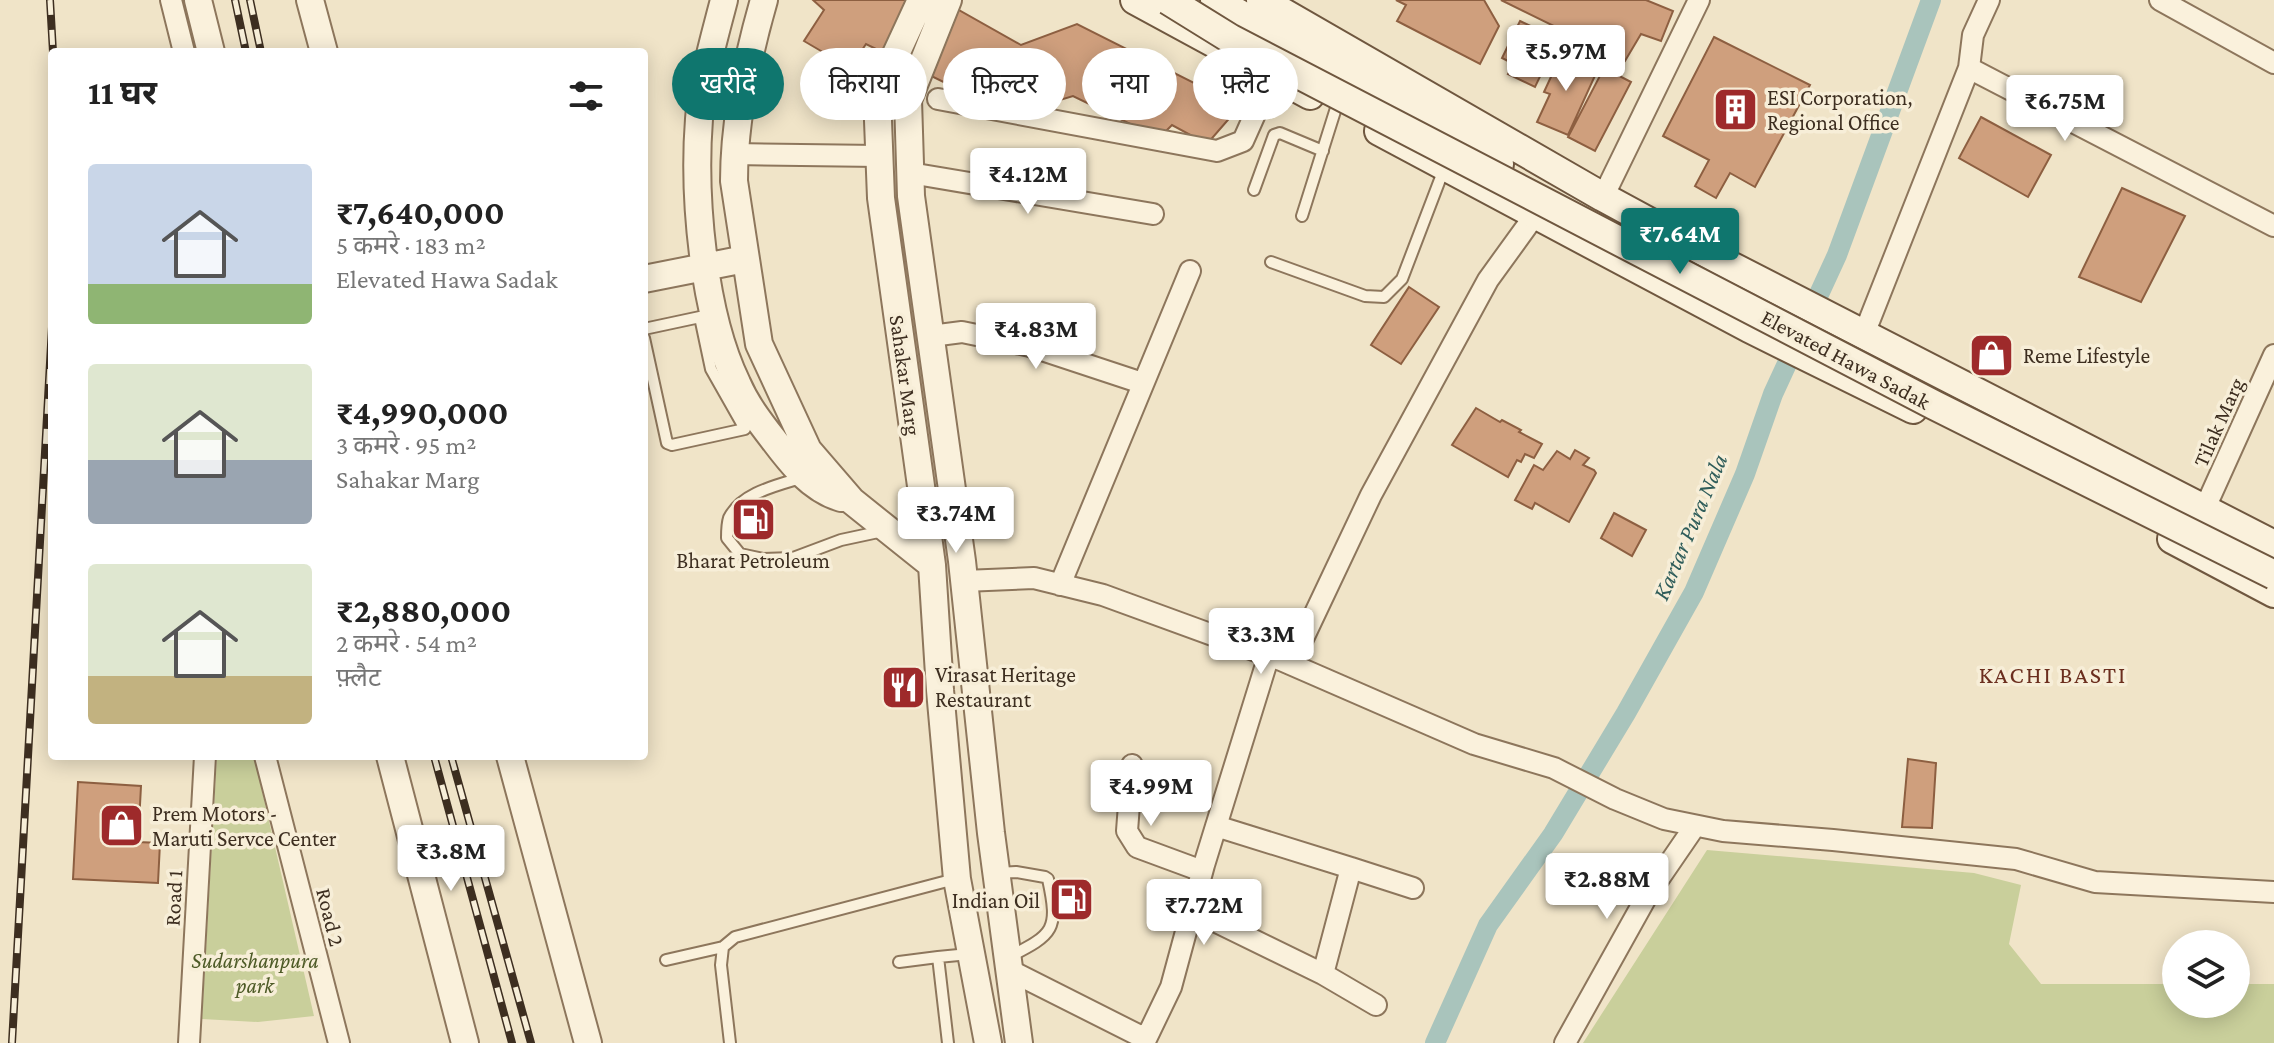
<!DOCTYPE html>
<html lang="hi">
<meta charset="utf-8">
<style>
body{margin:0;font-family:"Crimson Pro","Noto Sans Devanagari",serif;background:#f2f2f2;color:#222;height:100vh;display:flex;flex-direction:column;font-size:30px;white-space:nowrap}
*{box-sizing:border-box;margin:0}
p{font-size:26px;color:#767676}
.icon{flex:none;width:44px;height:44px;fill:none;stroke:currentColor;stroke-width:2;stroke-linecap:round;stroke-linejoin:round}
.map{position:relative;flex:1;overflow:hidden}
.panel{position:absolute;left:48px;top:48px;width:600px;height:712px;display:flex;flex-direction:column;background:#fff;border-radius:8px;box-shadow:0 4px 20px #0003}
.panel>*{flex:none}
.top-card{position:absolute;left:672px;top:48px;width:760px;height:72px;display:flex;gap:16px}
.tools{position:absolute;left:2162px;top:930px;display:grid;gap:16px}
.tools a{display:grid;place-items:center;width:88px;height:88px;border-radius:50%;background:#fff;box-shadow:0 4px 20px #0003;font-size:40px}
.price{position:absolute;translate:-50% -68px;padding:0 18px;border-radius:8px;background:#fff;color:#222;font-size:26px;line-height:52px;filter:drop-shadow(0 2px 4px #0008)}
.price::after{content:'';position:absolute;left:50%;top:48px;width:24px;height:18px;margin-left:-12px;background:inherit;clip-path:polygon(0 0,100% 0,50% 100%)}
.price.on{background:#0f766e;color:#fff}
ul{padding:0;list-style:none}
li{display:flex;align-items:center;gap:24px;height:200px;padding:0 40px}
li span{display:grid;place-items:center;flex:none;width:224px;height:160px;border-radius:8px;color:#555}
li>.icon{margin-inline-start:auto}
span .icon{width:96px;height:96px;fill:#fffc;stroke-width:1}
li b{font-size:34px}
h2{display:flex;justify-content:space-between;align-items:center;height:96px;padding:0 40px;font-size:34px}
.chip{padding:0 28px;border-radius:36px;background:#fff;box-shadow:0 4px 20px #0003;font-size:28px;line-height:72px}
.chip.on{background:#0f766e;color:#fff}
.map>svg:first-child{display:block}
.green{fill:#c9cf9b}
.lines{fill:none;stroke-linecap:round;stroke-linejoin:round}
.canal{stroke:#a9c4bc;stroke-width:20}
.building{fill:#cf9f7d;stroke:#8d5f41;stroke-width:2}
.service-casing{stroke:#8d765c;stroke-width:14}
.minor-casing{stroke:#8d765c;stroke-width:24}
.tertiary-casing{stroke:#8d765c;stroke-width:30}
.secondary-casing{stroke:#6f573f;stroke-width:32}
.service{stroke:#faf1dc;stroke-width:10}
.minor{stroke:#faf1dc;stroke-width:20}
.tertiary{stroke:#faf1dc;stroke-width:26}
.secondary{stroke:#faf1dc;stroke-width:28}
.rail-casing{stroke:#3d2e20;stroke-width:8}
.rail{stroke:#f7eed8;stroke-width:5;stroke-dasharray:15;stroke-linecap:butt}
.secondary-bridge-casing{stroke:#6f573f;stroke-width:32;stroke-linecap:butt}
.secondary-bridge{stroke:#faf1dc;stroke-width:28}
.labels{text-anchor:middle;stroke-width:7;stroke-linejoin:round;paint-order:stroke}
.poi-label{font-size:22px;fill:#3d2e20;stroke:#f7eed8;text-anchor:start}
.street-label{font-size:22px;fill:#3d2e20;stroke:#f7eed8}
.park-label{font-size:22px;font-style:italic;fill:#4d5a26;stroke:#f7eed8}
.water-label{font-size:24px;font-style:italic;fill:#2f5d5a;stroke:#f7eed8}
.neighbourhood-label{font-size:24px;letter-spacing:2px;fill:#6b2e1e;stroke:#f7eed8}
</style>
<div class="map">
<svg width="2274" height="1043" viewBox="0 0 2274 1043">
<rect width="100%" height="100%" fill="#f0e4c8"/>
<!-- green -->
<path class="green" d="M217,756H254L314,1016L258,1022L202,1019Z
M1707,850L1974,873L2021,885L2009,944L2041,984H2176V1004H2236V984H2274V1043H1583Z"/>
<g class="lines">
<!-- canal -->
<path class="canal" d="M1435,1043L1488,925L1553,834L1626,713L1694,592L1745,474L1773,394L1837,255L1931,0"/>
</g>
<!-- building -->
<path class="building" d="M813,0H941L1021,45L1077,24L1240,106L1207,144L1172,125L1159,138L1073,96L1030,109L976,81L964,92L866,44L850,68L804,41L824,10Z
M1396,0H1484L1499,26L1480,64L1397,21L1406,5Z
M1501,0H1646L1673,11L1661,41L1641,34L1625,61Z
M1520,21L1558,39L1535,87L1508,74L1514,64L1502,58Z
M1714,37L1810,85L1755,187L1730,173L1716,198L1695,186L1709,160L1663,136Z
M1562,53L1598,69L1568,135L1537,122L1550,94L1544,92Z
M1604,68L1631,82L1595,151L1568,137Z
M1981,117L2051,155L2028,197L1959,158Z
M2122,188L2185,216L2141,302L2079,277Z
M1409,287L1439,307L1401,364L1371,345Z
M1476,408L1500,422L1502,420L1521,430L1519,432L1542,444L1534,458L1525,454L1521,462L1517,460L1508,477L1452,445Z
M1575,450L1589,458L1583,465L1594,470L1596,473L1569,522L1535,503L1532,509L1515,500L1534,465L1543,470L1557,451L1570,459Z
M1614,513L1646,530L1632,556L1601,538Z
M1908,759L1936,763L1932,828L1902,827Z
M78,782L141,786L138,842L160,843L158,883L73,879Z"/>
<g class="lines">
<defs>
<path id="service" d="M1254,190L1274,135L1280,133L1323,151
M1302,216L1336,108
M1271,262L1365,296L1384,297L1402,279L1444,169
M644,329L700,317L711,369L745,429L672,445L667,443L644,338
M804,477C779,485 742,492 729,518C727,524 727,532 727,538L740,554L763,559L793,558L841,540L883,531
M998,873L1016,872L1045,877L1048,879C1059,930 1054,934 1009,957
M666,960L723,947
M899,962L938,957
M730,1043L721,965L723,947L735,937L955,879
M948,1043L938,957L969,954"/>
<path id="minor" d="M171,0L184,52
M1989,0L1973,35L1969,68L2274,226
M2160,0L2274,63
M938,99L1217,151L1243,141L1272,76
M734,154L879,156
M910,173L1153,214
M1603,197L1699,0
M1864,334L1969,68
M931,336L962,332L1030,346L1142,383
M2200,519L2274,355
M964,581L1034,578L1103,595L1281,660L1474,744L1554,768L1615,799L1664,819L1723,831L1833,840L2016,859L2095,882L2274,892
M1060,585L1190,271
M1291,664L1371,495L1488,280L1535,215
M265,756L339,1043
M1132,765L1127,831L1137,847L1202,871
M1351,868L1413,888
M1192,910L1323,974L1351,868L1216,826
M1009,970L1146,1039L1171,987L1204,865L1269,655
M1323,974L1376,1005
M189,1043L205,756
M1565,1043L1647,896L1695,826"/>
<path id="tertiary" d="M198,0L211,52
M310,0L324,52
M724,0C714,39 702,79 699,119C693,197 703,313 737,383C746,404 759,421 773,439C791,463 811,489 841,498
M764,0C747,59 734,120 734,181L759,344L808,450L852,501L932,565
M921,0L877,95L881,198L932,565L940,690L957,879L988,1043
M948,0L908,100L911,196L962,561L991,833L1019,1043
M644,279L745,259
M390,756L465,1043
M510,756L588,1043"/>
<path id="secondary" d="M1135,0L1310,95
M1215,0L1499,164
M1261,0L1603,197L1723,262L2274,545
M1379,131L1749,328L1913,409
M2172,539L2274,593"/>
</defs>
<!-- service casing -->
<use href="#service" class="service-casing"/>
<!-- minor casing -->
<use href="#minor" class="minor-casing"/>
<!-- tertiary casing -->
<use href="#tertiary" class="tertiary-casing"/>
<!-- secondary casing -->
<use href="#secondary" class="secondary-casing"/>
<!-- service -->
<use href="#service" class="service"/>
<!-- minor -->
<use href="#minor" class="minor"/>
<!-- tertiary -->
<use href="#tertiary" class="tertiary"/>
<!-- secondary -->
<use href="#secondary" class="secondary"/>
<defs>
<path id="rail" d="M50,0L53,52
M235,0L246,52
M250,0L261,52
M434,756L512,1043
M451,756L531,1043
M12,1043L52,327"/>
</defs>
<!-- rail casing -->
<use href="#rail" class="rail-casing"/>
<!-- rail -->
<use href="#rail" class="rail"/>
<defs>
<path id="secondary-bridge" d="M1168,0L1231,39L1934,405L2274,575"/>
</defs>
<!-- secondary-bridge casing -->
<use href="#secondary-bridge" class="secondary-bridge-casing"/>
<!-- secondary-bridge -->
<use href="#secondary-bridge" class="secondary-bridge"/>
</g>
<!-- icons -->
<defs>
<symbol id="building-square" viewBox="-11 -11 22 22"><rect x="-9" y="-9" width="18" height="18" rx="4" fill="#9e2a2b" stroke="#f7eed8"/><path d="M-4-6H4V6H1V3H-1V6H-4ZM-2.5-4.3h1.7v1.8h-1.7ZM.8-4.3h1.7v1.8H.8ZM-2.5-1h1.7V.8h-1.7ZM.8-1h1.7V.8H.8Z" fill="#fff"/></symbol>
<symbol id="shop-square" viewBox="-11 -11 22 22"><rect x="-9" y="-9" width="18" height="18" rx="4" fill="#9e2a2b" stroke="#f7eed8"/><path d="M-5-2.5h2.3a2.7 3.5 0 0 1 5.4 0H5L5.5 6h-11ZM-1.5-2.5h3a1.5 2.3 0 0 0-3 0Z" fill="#fff"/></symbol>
<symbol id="fuel-square" viewBox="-11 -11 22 22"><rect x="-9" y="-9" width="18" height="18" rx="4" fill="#9e2a2b" stroke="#f7eed8"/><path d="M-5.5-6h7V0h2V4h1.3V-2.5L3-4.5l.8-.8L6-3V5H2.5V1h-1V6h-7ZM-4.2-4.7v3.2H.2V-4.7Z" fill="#fff"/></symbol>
<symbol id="restaurant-square" viewBox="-11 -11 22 22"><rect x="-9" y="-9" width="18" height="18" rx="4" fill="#9e2a2b" stroke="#f7eed8"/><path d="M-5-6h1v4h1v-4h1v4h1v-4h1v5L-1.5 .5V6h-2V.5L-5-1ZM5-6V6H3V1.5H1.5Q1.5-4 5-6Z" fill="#fff"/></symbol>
</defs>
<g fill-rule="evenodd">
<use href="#building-square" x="1710" y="84" width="51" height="51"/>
<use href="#shop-square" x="1966" y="330" width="51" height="51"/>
<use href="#fuel-square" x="728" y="494" width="51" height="51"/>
<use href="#restaurant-square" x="878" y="662" width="51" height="51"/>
<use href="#shop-square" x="96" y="800" width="51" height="51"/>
<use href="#fuel-square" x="1046" y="874" width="51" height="51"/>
</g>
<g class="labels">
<!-- poi labels -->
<g class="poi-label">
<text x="1767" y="105">ESI Corporation,<tspan x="1767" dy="25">Regional Office</tspan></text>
<text x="2023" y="363">Reme Lifestyle</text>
<text x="753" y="568" text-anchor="middle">Bharat Petroleum</text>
<text x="935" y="682">Virasat Heritage<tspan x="935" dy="25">Restaurant</tspan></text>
<text x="152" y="821">Prem Motors -<tspan x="152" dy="25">Maruti Servce Center</tspan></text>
<text x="1040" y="908" text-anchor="end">Indian Oil</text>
</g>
<!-- street labels -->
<g class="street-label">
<text transform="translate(1846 359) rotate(28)" y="8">Elevated Hawa Sadak</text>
<text transform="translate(906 375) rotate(82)" y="8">Sahakar Marg</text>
<text transform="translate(2218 422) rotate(-66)" y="8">Tilak Marg</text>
<text transform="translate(173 898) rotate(-87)" y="8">Road 1</text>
<text transform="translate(331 917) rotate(76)" y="8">Road 2</text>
</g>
<!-- park labels -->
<g class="park-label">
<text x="255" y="968">Sudarshanpura<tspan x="255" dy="25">park</tspan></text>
</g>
<!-- water labels -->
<g class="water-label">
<text transform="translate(1690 527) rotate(-67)" y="8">Kartar Pura Nala</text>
</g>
<!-- neighbourhood labels -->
<g class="neighbourhood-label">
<text x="2053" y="683">KACHI BASTI</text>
</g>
</g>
</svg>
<div class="tools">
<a><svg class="icon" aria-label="layers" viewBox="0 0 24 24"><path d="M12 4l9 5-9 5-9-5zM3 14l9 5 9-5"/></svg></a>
</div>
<b class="price" style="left:1566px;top:93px">₹5.97M</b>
<b class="price" style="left:2065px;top:143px">₹6.75M</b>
<b class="price" style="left:1028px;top:216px">₹4.12M</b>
<b class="price on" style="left:1680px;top:276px">₹7.64M</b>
<b class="price" style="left:1036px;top:371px">₹4.83M</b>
<b class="price" style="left:956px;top:555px">₹3.74M</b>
<b class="price" style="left:1261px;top:676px">₹3.3M</b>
<b class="price" style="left:1151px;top:828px">₹4.99M</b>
<b class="price" style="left:451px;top:893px">₹3.8M</b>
<b class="price" style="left:1607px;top:921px">₹2.88M</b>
<b class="price" style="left:1204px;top:947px">₹7.72M</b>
<div class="top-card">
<a class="chip on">खरीदें</a>
<a class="chip">किराया</a>
<a class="chip">फ़िल्टर</a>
<a class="chip">नया</a>
<a class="chip">फ़्लैट</a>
</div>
<section class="panel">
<h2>11 घर<svg class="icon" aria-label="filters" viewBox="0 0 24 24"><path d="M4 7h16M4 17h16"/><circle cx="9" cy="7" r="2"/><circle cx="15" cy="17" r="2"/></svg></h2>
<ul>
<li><span style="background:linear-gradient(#c9d6e8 75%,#8fb573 0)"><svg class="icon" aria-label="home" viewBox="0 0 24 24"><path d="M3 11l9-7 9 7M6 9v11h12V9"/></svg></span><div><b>₹7,640,000</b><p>5 कमरे · 183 m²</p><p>Elevated Hawa Sadak</p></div></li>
<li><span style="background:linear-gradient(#dfe7d0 60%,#9aa5b1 0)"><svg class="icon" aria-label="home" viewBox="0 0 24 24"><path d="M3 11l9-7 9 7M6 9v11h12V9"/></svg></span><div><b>₹4,990,000</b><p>3 कमरे · 95 m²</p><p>Sahakar Marg</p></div></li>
<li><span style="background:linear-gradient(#dfe7d0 70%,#c2b280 0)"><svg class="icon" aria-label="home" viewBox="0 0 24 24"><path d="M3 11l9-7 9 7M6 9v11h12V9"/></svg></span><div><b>₹2,880,000</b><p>2 कमरे · 54 m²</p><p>फ़्लैट</p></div></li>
</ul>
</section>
</div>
